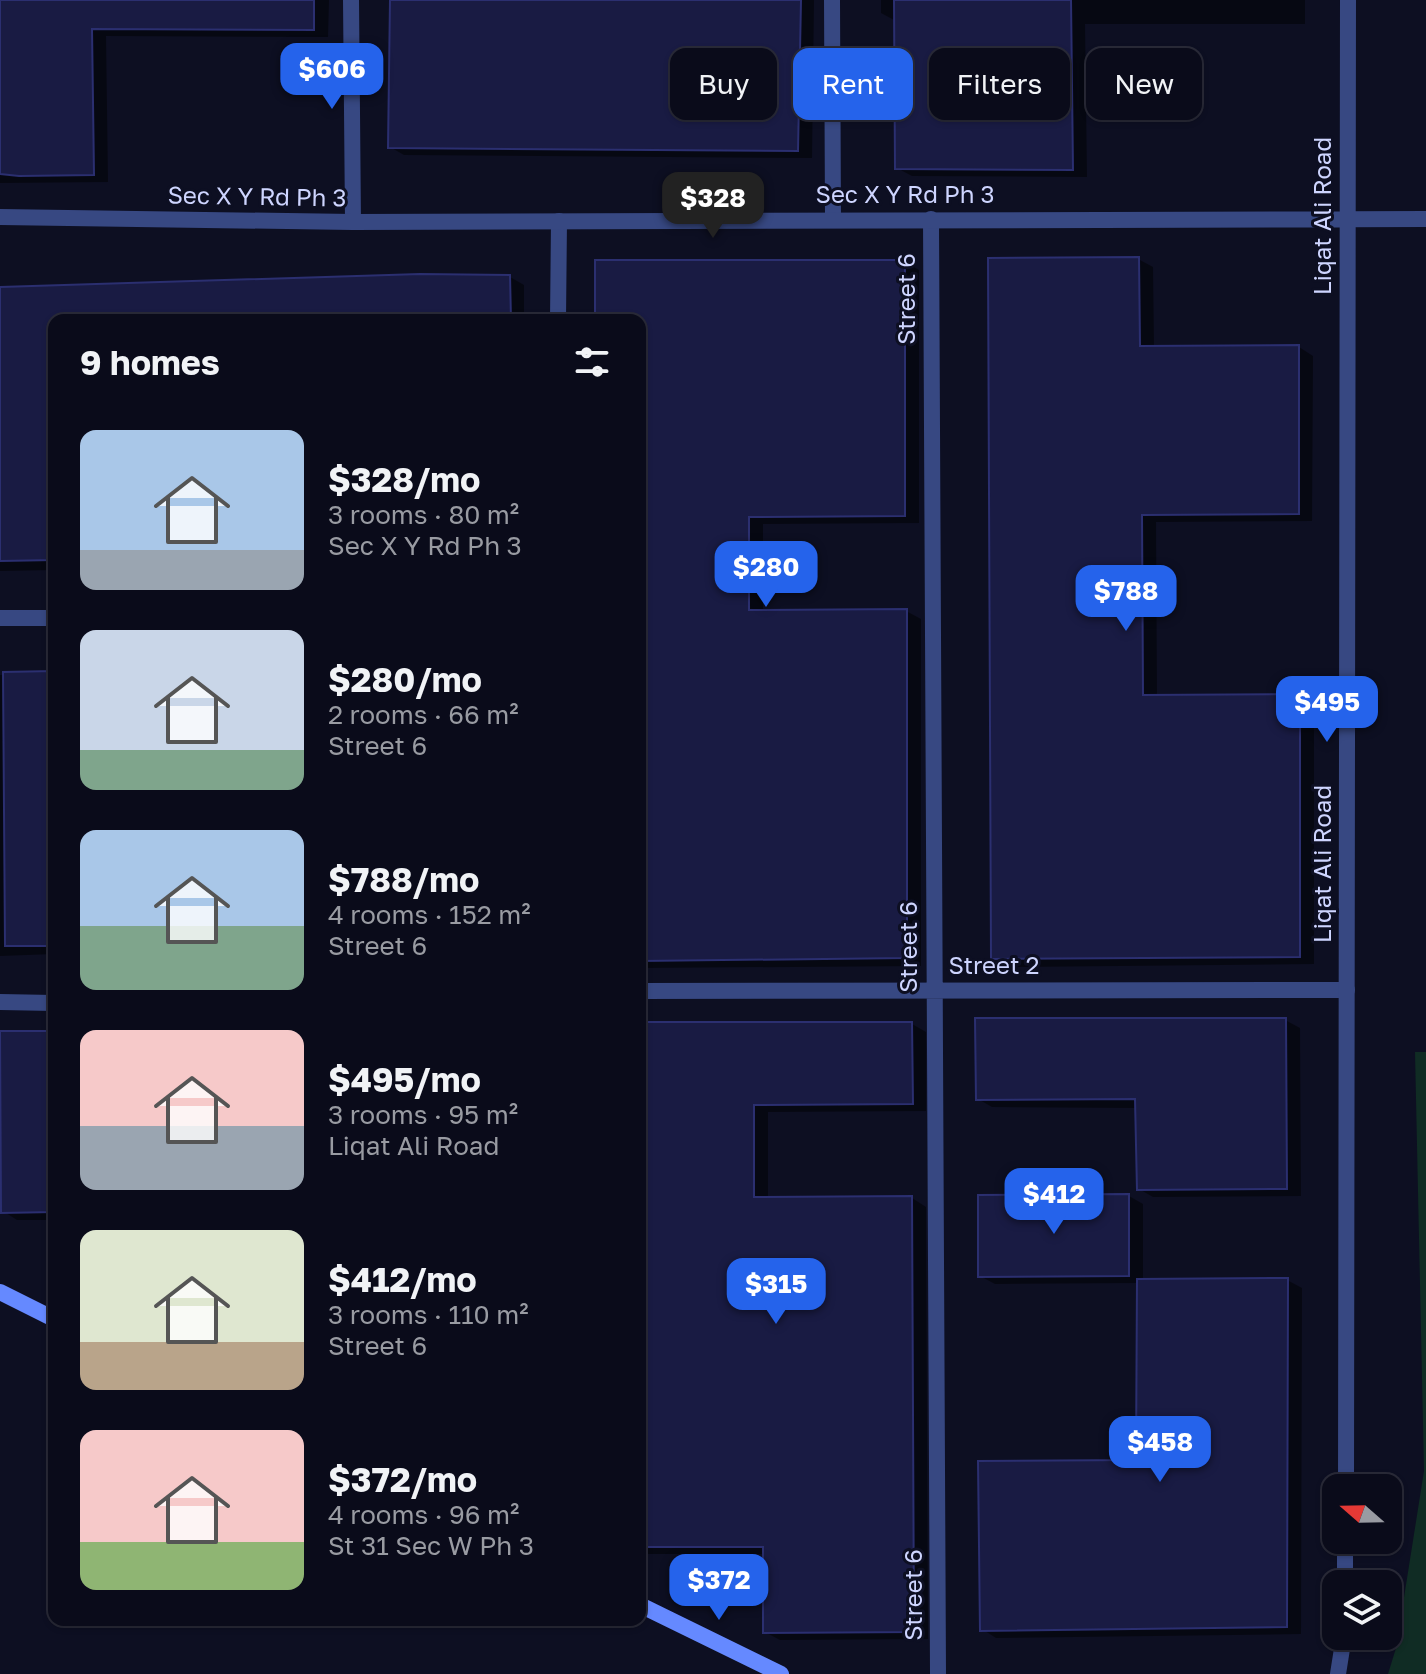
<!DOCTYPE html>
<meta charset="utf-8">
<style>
body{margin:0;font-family:"Golos Text",sans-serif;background:#181927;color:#f1f3f6;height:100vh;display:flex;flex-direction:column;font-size:30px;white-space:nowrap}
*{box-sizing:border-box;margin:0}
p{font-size:26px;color:#999ba2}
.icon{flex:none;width:44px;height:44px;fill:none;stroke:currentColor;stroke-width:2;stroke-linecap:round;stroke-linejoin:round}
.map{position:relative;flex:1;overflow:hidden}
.details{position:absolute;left:48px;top:314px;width:598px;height:1312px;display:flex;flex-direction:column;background:#0a0b1a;border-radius:16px;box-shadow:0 2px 6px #0004,0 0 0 2px #2a2b39}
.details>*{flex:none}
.hud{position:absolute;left:670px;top:48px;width:636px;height:72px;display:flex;gap:16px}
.needle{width:52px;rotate:290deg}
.fabs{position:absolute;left:1322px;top:1474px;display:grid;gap:16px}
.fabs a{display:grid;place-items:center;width:80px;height:80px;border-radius:16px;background:#0a0b1a;box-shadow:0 2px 6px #0004,0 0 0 2px #2a2b39;font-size:40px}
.price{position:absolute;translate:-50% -68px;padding:0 18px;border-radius:16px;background:#2563eb;color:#fff;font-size:26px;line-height:52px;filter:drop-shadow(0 2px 4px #0008)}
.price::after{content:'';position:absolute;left:50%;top:48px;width:24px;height:18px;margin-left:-12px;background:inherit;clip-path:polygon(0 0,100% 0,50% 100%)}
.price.active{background:#222;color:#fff}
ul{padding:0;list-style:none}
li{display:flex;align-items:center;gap:24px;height:200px;padding:0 32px}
li span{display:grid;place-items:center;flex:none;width:224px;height:160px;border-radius:16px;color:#555}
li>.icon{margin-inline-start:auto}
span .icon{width:96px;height:96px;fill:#fffc;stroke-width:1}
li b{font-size:34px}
h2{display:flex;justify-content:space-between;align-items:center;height:96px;padding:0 32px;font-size:34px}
.tag{padding:0 28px;border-radius:16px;background:#0a0b1a;box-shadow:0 2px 6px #0004,0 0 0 2px #2a2b39;font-size:28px;line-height:72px}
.tag.active{background:#2563eb;color:#fff}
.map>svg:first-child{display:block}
.green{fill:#102c24}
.shadow{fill:#0007}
.building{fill:#191b43;stroke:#2b2f70;stroke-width:2}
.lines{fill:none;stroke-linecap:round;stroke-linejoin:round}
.minor{stroke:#374882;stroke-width:16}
.tertiary{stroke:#374882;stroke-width:16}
.secondary{stroke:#6589ff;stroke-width:16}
.labels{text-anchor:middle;stroke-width:6;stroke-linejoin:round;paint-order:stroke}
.street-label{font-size:24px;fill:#ced5ff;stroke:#0d0f22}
</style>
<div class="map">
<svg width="1426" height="1674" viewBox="0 0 1426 1674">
<rect width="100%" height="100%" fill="#0d0f22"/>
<!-- green -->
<path class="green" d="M1415,1052H1426V1674H1388L1396,1648L1424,1471Z"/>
<!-- shadow -->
<path class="shadow" d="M0,0H329L328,37L106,36L108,182L0,183Z
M392,0H814L812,158L404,155L390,147Z
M881,0H1305V24H1085L1087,177L912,176L897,168L896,21L881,13Z
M1138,259L1153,267L1154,348L1299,347L1313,356L1312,521L1156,522L1157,697L1299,696L1314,704V964L1008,967L993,958Z
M905,262L919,270V523L763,524V612L906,611L921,619V966L640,968V320H597Z
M510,277L524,285V320H54V570L0,571V289Z
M54,674V954L0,956V675Z
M1285,1020L1300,1028L1301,1196L1153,1197L1139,1189L1137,1108L992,1107L978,1099Z
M640,1024H912L926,1032V1111L768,1112V1199L912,1198L926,1207L928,1639L780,1640L765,1632V1554H640Z
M54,1033V1220H17L3,1211Z
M1129,1196L1143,1204V1281L1287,1280L1302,1288L1301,1634L996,1638L982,1629L1138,1462L1139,1283L995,1284L980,1276Z"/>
<!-- building -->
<path class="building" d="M0,0H314V30L92,29L94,175L19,176L0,174Z
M390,0H801L798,151L388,148Z
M894,0H1071L1073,170L895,169Z
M1139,257L1140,346L1299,345V514L1142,515L1143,695L1300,694V957L991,959L988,258Z
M595,260H905V516L749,517V610L907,609V958L640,961V320H595Z
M420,274L510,275L511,320H54V560L0,561V287Z
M54,671V946H5L3,672Z
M975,1018H1286L1287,1189L1137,1190L1135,1099L976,1100Z
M640,1022H912L913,1104L754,1105V1197L912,1196L914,1632L763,1633V1547H640Z
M0,1031H54V1212L1,1213Z
M1129,1194V1276L978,1277V1195Z
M1288,1278L1287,1627L980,1631L978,1461L1136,1460L1137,1279Z"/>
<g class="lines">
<!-- minor -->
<path class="minor" d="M351,0L353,222
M832,0L833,219
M931,219L938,1674
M558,320L559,221
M0,618H54
M640,991L1347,990
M0,1002L54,1003"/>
<!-- tertiary -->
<path class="tertiary" d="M0,217L353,222L1426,219
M1346,1488L1348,0
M1345,1584V1540
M1338,1674L1344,1636"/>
<!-- secondary -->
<path class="secondary" d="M0,1292L54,1319
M640,1605L781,1674"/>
</g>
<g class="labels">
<!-- street labels -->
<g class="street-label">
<text x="905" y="203">Sec X Y Rd Ph 3</text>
<text transform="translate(257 197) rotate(1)" y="8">Sec X Y Rd Ph 3</text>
<text transform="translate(1323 216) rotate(-90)" y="8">Liqat Ali Road</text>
<text transform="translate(907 299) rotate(-90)" y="8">Street 6</text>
<text transform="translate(1323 864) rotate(-90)" y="8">Liqat Ali Road</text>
<text transform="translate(909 947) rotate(-90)" y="8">Street 6</text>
<text x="994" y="974">Street 2</text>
<text transform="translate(914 1595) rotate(-90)" y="8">Street 6</text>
</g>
</g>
</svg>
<div class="fabs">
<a><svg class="needle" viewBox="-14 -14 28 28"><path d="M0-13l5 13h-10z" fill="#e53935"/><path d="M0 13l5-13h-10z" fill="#999ba2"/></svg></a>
<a><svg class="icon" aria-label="layers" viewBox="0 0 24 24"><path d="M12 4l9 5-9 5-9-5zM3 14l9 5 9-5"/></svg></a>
</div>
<b class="price" style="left:332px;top:111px">$606</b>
<b class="price active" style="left:713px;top:240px">$328</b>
<b class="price" style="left:766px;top:609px">$280</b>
<b class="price" style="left:1126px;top:633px">$788</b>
<b class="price" style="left:1327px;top:744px">$495</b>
<b class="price" style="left:1054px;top:1236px">$412</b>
<b class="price" style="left:776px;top:1326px">$315</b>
<b class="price" style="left:1160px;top:1484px">$458</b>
<b class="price" style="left:719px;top:1622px">$372</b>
<div class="hud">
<a class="tag">Buy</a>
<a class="tag active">Rent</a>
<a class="tag">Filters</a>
<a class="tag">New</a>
</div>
<section class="details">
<h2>9 homes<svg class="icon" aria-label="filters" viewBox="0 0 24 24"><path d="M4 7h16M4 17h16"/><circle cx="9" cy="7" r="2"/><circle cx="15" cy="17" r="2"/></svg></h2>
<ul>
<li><span style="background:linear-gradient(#a9c7e8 75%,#9aa5b1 0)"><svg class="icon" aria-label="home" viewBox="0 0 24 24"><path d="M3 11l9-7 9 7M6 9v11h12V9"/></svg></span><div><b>$328/mo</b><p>3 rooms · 80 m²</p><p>Sec X Y Rd Ph 3</p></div></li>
<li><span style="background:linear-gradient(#c9d6e8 75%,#7fa58c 0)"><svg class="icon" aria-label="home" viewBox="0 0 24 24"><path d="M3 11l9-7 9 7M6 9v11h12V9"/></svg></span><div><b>$280/mo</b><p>2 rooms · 66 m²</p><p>Street 6</p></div></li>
<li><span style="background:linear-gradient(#a9c7e8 60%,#7fa58c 0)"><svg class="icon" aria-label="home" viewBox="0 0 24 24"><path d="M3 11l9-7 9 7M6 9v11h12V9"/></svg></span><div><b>$788/mo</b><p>4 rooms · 152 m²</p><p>Street 6</p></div></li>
<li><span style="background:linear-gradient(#f6c9c9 60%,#9aa5b1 0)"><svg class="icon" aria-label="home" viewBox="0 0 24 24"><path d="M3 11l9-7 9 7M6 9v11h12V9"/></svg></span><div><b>$495/mo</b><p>3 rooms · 95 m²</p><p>Liqat Ali Road</p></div></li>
<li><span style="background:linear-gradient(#dfe7d0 70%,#b9a48a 0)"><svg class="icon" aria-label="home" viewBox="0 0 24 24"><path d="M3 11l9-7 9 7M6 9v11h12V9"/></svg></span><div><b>$412/mo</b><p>3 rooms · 110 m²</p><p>Street 6</p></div></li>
<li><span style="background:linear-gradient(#f6c9c9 70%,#8fb573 0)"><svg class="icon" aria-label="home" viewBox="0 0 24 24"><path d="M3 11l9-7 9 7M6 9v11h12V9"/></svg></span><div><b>$372/mo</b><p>4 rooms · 96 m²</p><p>St 31 Sec W Ph 3</p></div></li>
</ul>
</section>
</div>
